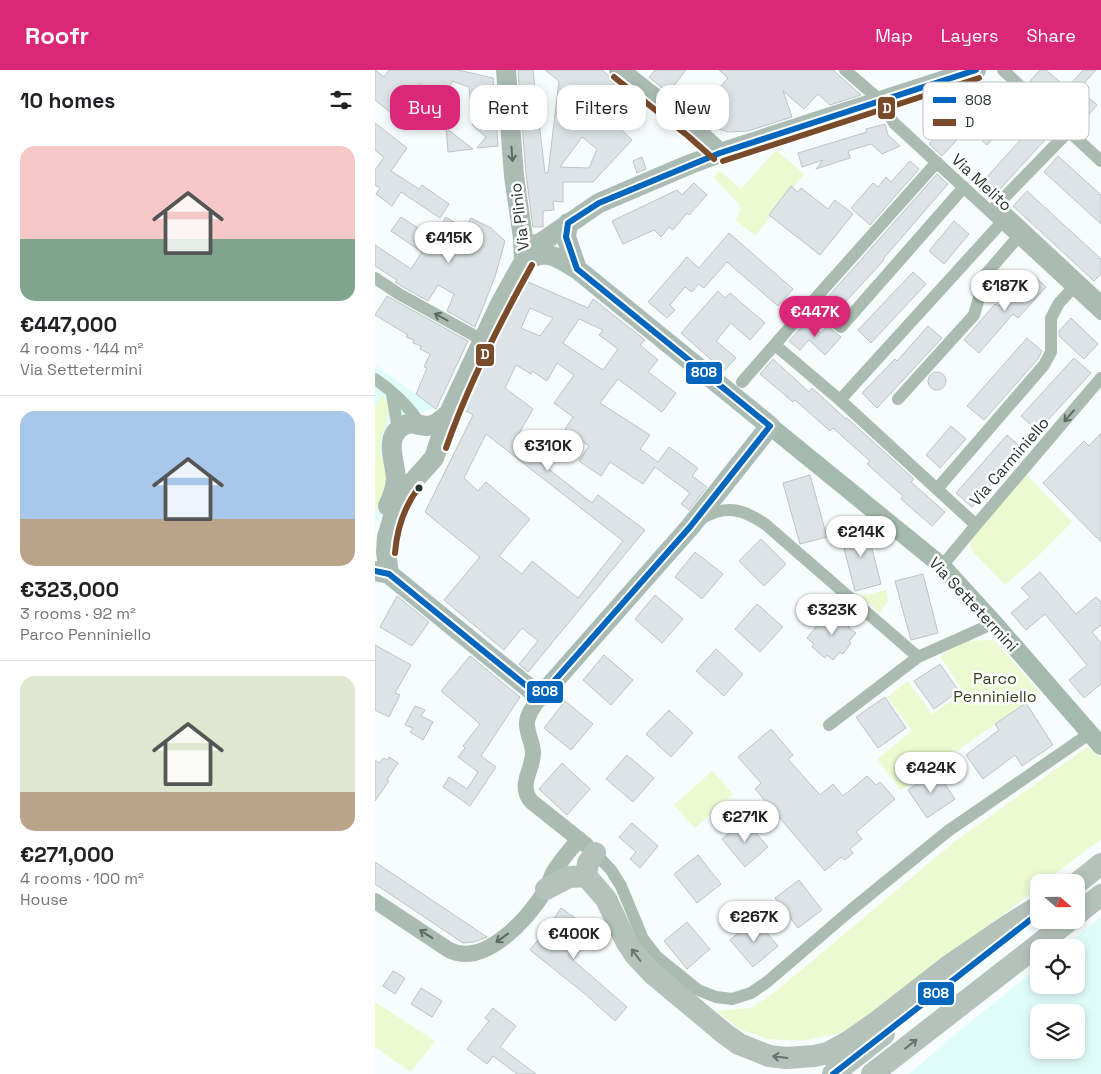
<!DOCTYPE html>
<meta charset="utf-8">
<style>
body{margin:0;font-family:"Space Grotesk",sans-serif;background:#f6f6f6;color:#202124;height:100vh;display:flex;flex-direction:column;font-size:19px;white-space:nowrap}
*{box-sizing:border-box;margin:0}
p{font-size:16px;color:#757577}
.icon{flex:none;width:28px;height:28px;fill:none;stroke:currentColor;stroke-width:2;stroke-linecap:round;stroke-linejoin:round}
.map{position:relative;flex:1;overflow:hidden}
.drawer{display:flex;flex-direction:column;background:#fff;width:375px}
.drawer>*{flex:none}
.hud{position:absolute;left:15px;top:15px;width:475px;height:45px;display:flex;gap:10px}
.needle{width:32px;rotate:110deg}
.fabs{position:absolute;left:655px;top:804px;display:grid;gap:10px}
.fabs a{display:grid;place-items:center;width:55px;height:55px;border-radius:10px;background:#fff;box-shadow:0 2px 8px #0003;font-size:25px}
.price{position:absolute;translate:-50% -42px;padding:0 11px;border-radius:18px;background:#fff;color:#222;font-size:16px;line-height:32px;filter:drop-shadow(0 1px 2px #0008)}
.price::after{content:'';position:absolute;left:50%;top:30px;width:15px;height:11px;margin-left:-8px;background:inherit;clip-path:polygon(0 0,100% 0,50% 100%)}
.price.current{background:#db2777;color:#fff}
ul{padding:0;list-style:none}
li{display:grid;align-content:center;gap:10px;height:265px;padding:0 20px}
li+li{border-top:1px solid #e0e0e0}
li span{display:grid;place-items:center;height:155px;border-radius:15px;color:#555}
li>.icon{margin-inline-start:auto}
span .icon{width:90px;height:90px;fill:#fffc;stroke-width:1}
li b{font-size:21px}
h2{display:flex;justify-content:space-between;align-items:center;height:60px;padding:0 20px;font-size:21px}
.tag{padding:0 18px;border-radius:15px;background:#fff;box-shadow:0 2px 8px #0003;font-size:18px;line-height:45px}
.tag.current{background:#db2777;color:#fff}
header{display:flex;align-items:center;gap:30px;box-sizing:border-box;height:70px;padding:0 25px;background:#db2777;color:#fff}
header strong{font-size:24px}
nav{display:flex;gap:28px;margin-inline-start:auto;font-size:18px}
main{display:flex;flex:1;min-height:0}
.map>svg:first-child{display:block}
.built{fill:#e0fcfa;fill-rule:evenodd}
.green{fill:#ebfad1}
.building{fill:#dce4e7;stroke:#bdc4c7;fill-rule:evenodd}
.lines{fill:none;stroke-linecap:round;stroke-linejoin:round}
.minor{stroke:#aabcb1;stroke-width:12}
.tertiary{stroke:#aabcb1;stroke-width:16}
.secondary{stroke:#a5baae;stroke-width:18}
.primary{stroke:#aabcb4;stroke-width:20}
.motorway{stroke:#b3c2bb;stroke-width:22}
.bus-1-casing{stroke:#fff;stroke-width:10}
.bus-2-casing{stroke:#fff;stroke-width:10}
.bus-1{stroke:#0065bd;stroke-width:6}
.bus-2{stroke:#7a4b2a;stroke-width:6}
.oneway{stroke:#5b6a67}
.oneway2{stroke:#5b6a65}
.oneway3{stroke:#657470}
.bus-dot{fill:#263433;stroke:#fff;stroke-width:2}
.labels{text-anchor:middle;stroke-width:5;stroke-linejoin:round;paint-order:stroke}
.street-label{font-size:16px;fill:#263433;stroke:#fff}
.park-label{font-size:16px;fill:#364119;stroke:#fff}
.key{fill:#fff;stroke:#bec2c2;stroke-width:1}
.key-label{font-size:14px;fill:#263433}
.line-badge{stroke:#fff;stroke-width:2}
.badge-label{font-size:14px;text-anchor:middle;font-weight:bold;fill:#fff}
</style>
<header>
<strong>Roofr</strong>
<nav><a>Map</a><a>Layers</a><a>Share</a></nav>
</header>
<main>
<section class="drawer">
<h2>10 homes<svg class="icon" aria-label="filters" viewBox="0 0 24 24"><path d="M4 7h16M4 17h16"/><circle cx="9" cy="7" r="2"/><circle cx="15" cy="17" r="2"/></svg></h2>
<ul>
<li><span style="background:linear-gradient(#f6c9c9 60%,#7fa58c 0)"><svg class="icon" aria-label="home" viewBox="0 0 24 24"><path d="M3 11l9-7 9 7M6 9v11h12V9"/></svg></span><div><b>€447,000</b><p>4 rooms · 144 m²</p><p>Via Settetermini</p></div></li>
<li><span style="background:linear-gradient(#a9c7e8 70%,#b9a48a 0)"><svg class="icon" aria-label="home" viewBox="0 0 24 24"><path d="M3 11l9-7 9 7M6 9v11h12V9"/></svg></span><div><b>€323,000</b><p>3 rooms · 92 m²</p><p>Parco Penniniello</p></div></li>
<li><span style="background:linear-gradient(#dfe7d0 75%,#b9a48a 0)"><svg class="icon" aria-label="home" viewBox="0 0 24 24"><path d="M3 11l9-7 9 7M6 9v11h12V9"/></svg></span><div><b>€271,000</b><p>4 rooms · 100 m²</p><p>House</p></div></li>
</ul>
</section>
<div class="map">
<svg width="726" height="1004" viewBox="0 0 726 1004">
<rect width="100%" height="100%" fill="#f7fcfc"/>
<!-- built -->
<path class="built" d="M0,295L61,338L14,352L10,362L14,427L0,456Z
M726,847V1004H534L584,961L664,897V915H701V878L688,877ZM664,942H701V980H664Z"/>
<!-- green -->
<path class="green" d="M401,80L429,104L380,166L361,150L365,141L364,134L339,108L343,102H346L366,119Z
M8,325C9,329 12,333 13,336C15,349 5,365 5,379C6,390 14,398 14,409C14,419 4,433 0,442V336Z
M650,403L697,452L662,487L630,515L599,483L596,478L595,470Z
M511,520L513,531L505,543L486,526Z
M619,570L665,623L526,720L502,689L537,661L512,627L533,611L557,644L589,622L565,586L590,571Z
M712,677L726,688V769L669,812H664V817L509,936L469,962L427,971L393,969L364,959L342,941L376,938L400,922L579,772Z
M337,701L358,724L320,758L299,735Z
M0,932L60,971L36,1002L0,977Z"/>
<!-- building -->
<path class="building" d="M0,0L9,7L14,0H83L118,8L123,76L102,78L111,67L98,56L94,17L77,11L69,33L44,13L33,28L49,40L35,58L0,30Z
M143,0H158L170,103H173L184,11L170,0H227L255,24L235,49L257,70L218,112H188V132L178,131L179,140L168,141V157H158L151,105ZM207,67L222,79L214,98L185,97Z
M280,0H311L293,23L274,7Z
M344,0H458L486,25L455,35L443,24L429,39L408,21L417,47L373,61L353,62L338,57L343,47L329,35L353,8Z
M665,0H671L692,18L708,0H721L704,19L722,35L710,49L686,27L680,34L655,11Z
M605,16L619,29L610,40L628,56L612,75L593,58L567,86L554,74Z
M666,47L680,59L615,130L602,118Z
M0,53L32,78L16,101L44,119L47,115L74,134L65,148L26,122L17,136L1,124L5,118L0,115V100L9,87L0,80Z
M510,54L513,65L525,76L507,84L496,74L473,81L475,88L441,99L448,90L427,97L423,83L492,62L491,59Z
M71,58L98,79L73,82Z
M683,86L726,125V154L669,102Z
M267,87L271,99L262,103L258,91Z
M535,91L544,99L495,155L476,138L498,113L503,117L511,107L516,112Z
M562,104L573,114L508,189L509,190L463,240L451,229Z
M319,113L332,125L314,145L312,143L298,160L294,157L286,167L279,160L248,174L237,151L302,120L307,125Z
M416,116L423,122L426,118L453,139L460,130L478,144L445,185L394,145Z
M652,121L726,189V204L719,211L638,136Z
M26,147L58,168L71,147L90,159L96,148L116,158L130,171L120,207L100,257L72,241L79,224L63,215L53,231L28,217L20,212L22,210L0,196V175L36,199L47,182L16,161Z
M579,151L594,164L569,194L554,181Z
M354,163L418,219L403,236L352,192L329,218L324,214L317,222L310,217L295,235L300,240L292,248L273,232L312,187L324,198Z
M538,202L551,214L496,273L483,260Z
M655,202L671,217L643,248L638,244L604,283L589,270L620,234L624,236Z
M151,211L213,238L218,229L270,270L265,275L283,290L273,302L301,323L287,342L243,309L225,333L275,365L265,379L283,392L294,377L323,398L317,406L332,417L314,440L306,434L315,423L280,397L268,414L235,392L226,406L204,391L214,376L190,359L198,347L179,333L199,305L182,293L172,311L157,301L156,304L141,295L130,318L158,339L139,372L217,433L223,425L270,460L153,602L144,594L163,571L147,558L129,580L69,530L105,487L50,442L98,345L89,340L136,239ZM155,238L178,248L165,266L146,258ZM204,249L228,260L224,265L243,279L228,300L188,273ZM111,364L248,471L203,528L157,491L147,504L124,486L155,449L111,412L103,421L89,408Z
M343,221L350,228L355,223L390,253L375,270L356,253L341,271L361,288L349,301L306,263Z
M12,226L93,271L61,339L41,324L52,298L49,297L55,284L45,279L46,276L38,273L39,270L31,267L33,265L0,245Z
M696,248L723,274L709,289L684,266V261Z
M432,251L446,263L452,256L466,267L450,285L434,270L425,280L414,271Z
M553,256L567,268L502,338L487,323L520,289L522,291Z
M652,268L667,281L663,289L609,350L592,336Z
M699,288L716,303L663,361L646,346Z
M398,289L434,322L437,318L471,349L472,348L539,409L536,412L570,442L557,456L526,429L528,426L492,394L495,391L458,358L455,361L420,330L418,332L385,304Z
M553 311a9 9 0 1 1 18 0a9 9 0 1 1-18 0Z
M576,356L591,369L565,398L551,385Z
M726,363V472L668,413L709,371L714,376Z
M632,365L648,379L597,437L581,423Z
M435,405L452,467L425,474L408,413Z
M491,456L506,514L480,521L465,463Z
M386,469L411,494L389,516L364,491Z
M320,482L348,504L327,529L300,507Z
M665,502L701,544L721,527L726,532V555L717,562L726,573V614L709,628L694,610L712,595L670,544L651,560L636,543L655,527L646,518Z
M548,504L563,563L536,570L520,511Z
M280,525L308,549L287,573L260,549Z
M22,526L54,552L37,576L5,557Z
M382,534L408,557L385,582L360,559Z
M455,540L463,547L465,545L475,554L473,557L481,563L474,571L476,573L468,584L465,582L458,590L452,585L450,588L437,577L439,574L432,568Z
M0,575L36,595L20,623L25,625L14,647L0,640Z
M341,579L368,604L349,626L321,601Z
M229,585L258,610L236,635L208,610Z
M95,586L145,627L106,686L121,697L95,736L68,717L74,707L92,719L103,702L83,687L90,678L88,676L105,654L66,621Z
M565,594L584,621L559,639L539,611Z
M510,627L531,658L503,678L481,647Z
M190,631L218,654L196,680L169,658Z
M651,633L678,675L647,696L640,685L608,709L591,685L624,660L620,654Z
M40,636L50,640L46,646L58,652L48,670L35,662L38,658L30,655Z
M294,640L318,663L296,687L271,664Z
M396,659L418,685L413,689L445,725L458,714L468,726L492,706L501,715L505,712L520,729L481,762L487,769L475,779L478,783L470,790L466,787L450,801L380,719L386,713L363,687Z
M252,685L279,708L258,732L231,709Z
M14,687L23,693L12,710L14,711L0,731V690L4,693L8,688L13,690Z
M187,693L215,719L192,745L164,719Z
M561,701L580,729L552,748L533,720Z
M370,750L393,777L370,797L347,769Z
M257,753L283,776L265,798L255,789L261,782L244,767Z
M323,785L346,814L322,833L299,804Z
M0,792L112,867L99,872L88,873L0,814Z
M424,810L447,840L423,858L400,828Z
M186,838L219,861L198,890L252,937L240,951L209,923L155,880L172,859Z
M380,849L403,876L378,897L355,870Z
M312,852L335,879L312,899L289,871Z
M18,901L30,908L20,924L8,916Z
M46,918L67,931L57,947L36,934Z
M118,938L141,956L125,977L161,1004H142L118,986L112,994L92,979L114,951L110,948Z"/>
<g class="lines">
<!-- minor -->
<path class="minor" d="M470,0L505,30L519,53L726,244
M628,0L726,91
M562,92L438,231L466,257L589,117
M622,134L726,231
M617,140L694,61
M0,208L24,224L109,271
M400,275L465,330L601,455
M0,309C16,320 35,337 44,353
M367,312L438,231
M17,324L23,359
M523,329L599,245L611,204L643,167
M465,330L627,152
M562,419L669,295L676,282V248L684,233L698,218
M326,449C350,434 368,439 390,454L543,587
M567,496L601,455L726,308
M454,655L543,587L619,553
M220,783L236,800L246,816L268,869L282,887L323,920L341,927L357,929L376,923L392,912L476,840L573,761L714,664"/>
<!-- tertiary -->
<path class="tertiary" d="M165,627C160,635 153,642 152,652C151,663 158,672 158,683C158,700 142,716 157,732L211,775
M0,831L74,880C110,898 153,848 170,821C174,815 175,809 178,803C185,791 195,780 204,769"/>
<!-- secondary -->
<path class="secondary" d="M395,356L567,496L619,553L726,676"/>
<!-- primary -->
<path class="primary" d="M244,0L319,59L345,83
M193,153L191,167L202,199
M149,169C153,175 157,175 164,174L224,133L313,95L345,83L601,0
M13,436C17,428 20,419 21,410C21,393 9,370 25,358C35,350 40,355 51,356C60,356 69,348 74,343
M0,501L14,504L165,627L315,457L395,356L202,199C181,187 172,178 149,191
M14,504L11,482L12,467L20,440L27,424L59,388L74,343L125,234L149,191L148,168L139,106L131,0"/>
<!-- motorway -->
<path class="motorway" d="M220,783L213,793L211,806L231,829L252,873L260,885L278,904L350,964L364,974L394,986L411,988L439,986L453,983L473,972L503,951L575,895L632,856L664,836
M701,814L726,794
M171,819L194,807L211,806
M701,845L726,825
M458,1004L509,964
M497,1004L695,850"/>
<defs>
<path id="bus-1" d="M0,501L14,504L165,627L315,457L395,356L202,199L191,167L193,153L224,133L345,83L601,0
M458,1004L664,843"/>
<path id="bus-2" d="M239,7L313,66L339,89
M348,91L604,8
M71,378C93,315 124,254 157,195
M20,483C22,458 29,436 45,416"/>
</defs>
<!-- bus-1 casing -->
<use href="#bus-1" class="bus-1-casing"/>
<!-- bus-2 casing -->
<use href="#bus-2" class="bus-2-casing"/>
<!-- bus-1 -->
<use href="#bus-1" class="bus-1"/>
<!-- bus-2 -->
<use href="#bus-2" class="bus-2"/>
</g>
<!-- one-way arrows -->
<defs><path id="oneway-shaft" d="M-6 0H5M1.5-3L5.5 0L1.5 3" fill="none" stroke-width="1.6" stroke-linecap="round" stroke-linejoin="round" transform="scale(1.25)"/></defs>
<use class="oneway" href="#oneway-shaft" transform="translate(137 84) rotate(86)"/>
<g class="oneway2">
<use href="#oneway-shaft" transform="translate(66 247) rotate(-151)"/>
<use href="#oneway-shaft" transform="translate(694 346) rotate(131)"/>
<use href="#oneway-shaft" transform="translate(51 864) rotate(-147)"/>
<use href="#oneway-shaft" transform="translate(127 868) rotate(144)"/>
</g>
<g class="oneway3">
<use href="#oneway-shaft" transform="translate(261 885) rotate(-127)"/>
<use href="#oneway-shaft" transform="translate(536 974) rotate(-38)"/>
<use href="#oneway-shaft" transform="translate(405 987) rotate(-173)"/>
</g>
<!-- markers -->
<circle class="bus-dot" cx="44" cy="418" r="4.5"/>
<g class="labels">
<!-- street labels -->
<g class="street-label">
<text transform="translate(607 112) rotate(43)" y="6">Via Melito</text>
<text transform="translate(144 147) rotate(-97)" y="6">Via Plinio</text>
<text transform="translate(634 391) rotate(-49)" y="6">Via Carminiello</text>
<text transform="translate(599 534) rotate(47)" y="6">Via Settetermini</text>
</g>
<!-- park labels -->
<g class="park-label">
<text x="620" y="614">Parco<tspan x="620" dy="18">Penniniello</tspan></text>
</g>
</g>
<!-- legend -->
<rect x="548" y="12" width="166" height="58" rx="8" class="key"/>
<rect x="558" y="27" width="23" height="6" fill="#0065bd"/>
<rect x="558" y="49" width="23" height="7" fill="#7a4b2a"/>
<g class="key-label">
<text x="590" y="35">808</text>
<text x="590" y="57">D</text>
</g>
<g class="line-badge">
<rect x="502" y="26" width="19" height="24" rx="5" fill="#7a4b2a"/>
<rect x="100" y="273" width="20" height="24" rx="5" fill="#7a4b2a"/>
<rect x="310" y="291" width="38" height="24" rx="5" fill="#0065bd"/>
<rect x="151" y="610" width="38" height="24" rx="5" fill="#0065bd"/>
<rect x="542" y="911" width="38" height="25" rx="5" fill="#0065bd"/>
</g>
<g class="badge-label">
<text x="512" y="43">D</text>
<text x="110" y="289">D</text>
<text x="329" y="307">808</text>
<text x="170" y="626">808</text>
<text x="561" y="928">808</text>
</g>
</svg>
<div class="fabs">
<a><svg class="needle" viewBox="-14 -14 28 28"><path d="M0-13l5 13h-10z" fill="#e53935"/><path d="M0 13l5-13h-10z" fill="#757577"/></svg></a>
<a><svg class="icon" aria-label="locate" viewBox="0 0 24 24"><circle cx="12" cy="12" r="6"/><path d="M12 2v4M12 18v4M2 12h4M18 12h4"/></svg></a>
<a><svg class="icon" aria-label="layers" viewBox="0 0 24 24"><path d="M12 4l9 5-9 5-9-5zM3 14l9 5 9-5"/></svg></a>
</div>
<b class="price" style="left:74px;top:194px">€415K</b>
<b class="price" style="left:630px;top:242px">€187K</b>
<b class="price current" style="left:440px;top:268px">€447K</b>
<b class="price" style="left:173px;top:402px">€310K</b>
<b class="price" style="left:486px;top:488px">€214K</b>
<b class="price" style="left:457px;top:566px">€323K</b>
<b class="price" style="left:556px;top:724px">€424K</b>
<b class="price" style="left:370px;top:773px">€271K</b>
<b class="price" style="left:379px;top:873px">€267K</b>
<b class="price" style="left:199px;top:890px">€400K</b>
<div class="hud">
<a class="tag current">Buy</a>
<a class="tag">Rent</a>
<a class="tag">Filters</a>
<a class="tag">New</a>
</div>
</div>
</main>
